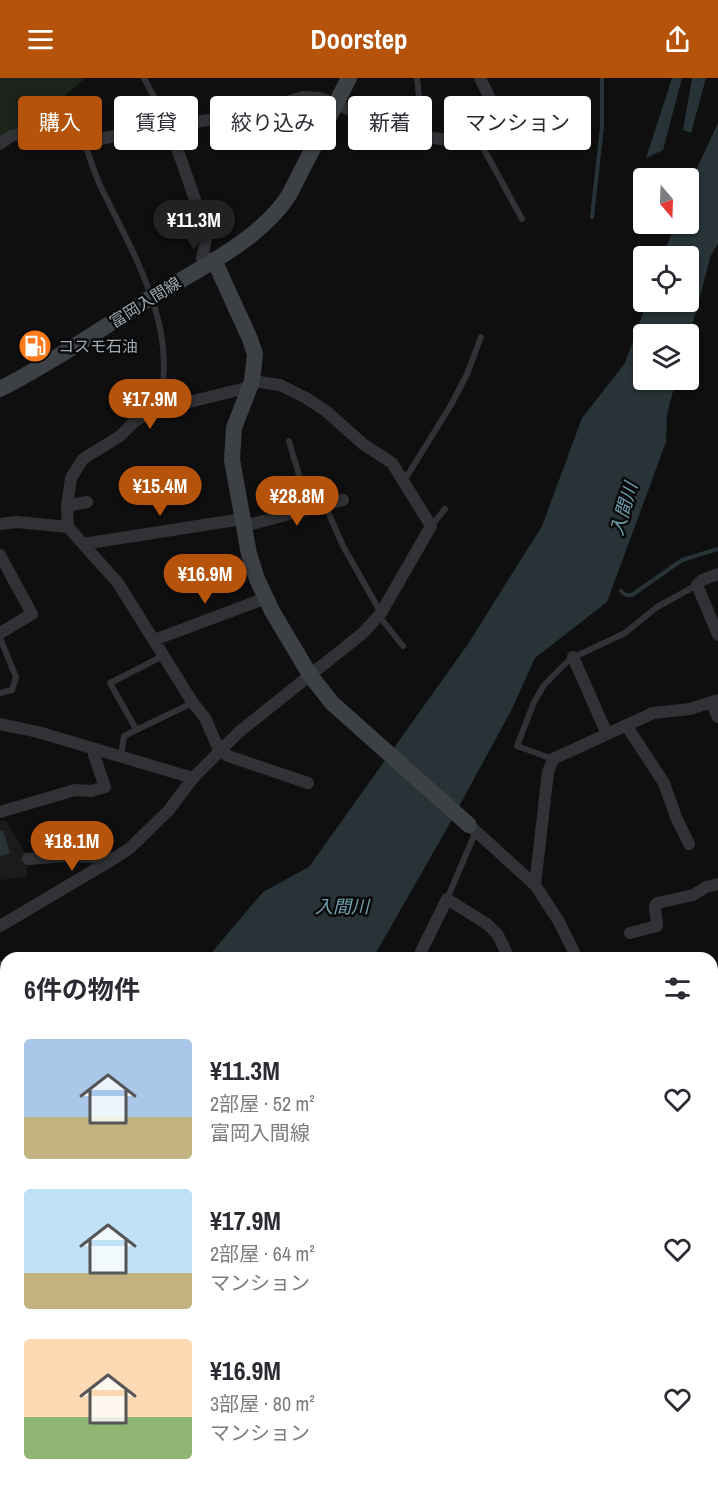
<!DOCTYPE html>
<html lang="ja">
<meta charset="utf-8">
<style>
body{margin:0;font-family:"Archivo Narrow","Noto Sans JP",sans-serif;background:#f2f2f3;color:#2b2b33;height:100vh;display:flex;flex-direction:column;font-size:22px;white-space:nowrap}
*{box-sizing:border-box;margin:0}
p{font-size:20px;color:#7c7c81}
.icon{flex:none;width:33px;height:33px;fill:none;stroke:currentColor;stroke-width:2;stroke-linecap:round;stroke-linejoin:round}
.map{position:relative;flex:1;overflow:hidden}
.drawer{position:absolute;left:0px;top:874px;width:718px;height:536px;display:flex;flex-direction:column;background:#fff;border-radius:18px 18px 0 0;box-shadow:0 2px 4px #0004}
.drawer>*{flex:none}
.hud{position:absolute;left:18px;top:18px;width:682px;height:54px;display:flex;gap:12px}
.needle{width:39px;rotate:161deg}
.fabs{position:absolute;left:633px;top:90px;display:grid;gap:12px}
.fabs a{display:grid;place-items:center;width:66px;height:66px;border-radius:6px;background:#fff;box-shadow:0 2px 4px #0004;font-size:30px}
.price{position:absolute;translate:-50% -51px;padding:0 14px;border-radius:21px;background:#b45309;color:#fff;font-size:20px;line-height:39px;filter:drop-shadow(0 2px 3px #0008)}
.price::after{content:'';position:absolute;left:50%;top:36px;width:18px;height:14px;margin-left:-9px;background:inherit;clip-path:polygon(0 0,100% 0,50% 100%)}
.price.selected{background:#222;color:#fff}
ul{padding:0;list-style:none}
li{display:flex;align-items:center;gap:18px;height:150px;padding:0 24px}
li span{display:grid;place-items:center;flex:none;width:168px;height:120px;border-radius:6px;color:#555}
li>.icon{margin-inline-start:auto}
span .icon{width:72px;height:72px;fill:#fffc;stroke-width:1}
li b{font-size:26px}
h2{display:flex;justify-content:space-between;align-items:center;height:72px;padding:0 24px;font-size:26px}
.tag{padding:0 21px;border-radius:6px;background:#fff;box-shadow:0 2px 4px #0004;font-size:21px;line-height:54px}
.tag.selected{background:#b45309;color:#fff}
header{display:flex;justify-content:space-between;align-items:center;height:78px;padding:0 24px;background:#b45309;color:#fff;font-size:27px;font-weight:700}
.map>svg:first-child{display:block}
.built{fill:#1b1b1d}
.green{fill:#1c231b}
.water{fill:#273337}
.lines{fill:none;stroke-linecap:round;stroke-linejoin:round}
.stream{stroke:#273337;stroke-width:4}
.lane{stroke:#303236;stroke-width:6}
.street{stroke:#303236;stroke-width:12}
.secondary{stroke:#3d4146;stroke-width:16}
.rail{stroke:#464a4f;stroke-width:4;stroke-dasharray:8 6;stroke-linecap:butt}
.labels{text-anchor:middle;stroke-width:5;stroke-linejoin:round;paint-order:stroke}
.street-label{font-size:16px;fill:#9faab3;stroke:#0a0a0b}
.poi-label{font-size:16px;fill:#9faab3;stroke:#0a0a0b;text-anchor:start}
.water-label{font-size:18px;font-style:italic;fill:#72a3b2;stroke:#0a0a0b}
</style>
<header><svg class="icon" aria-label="menu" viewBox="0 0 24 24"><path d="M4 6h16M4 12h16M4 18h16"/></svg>Doorstep<svg class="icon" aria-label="share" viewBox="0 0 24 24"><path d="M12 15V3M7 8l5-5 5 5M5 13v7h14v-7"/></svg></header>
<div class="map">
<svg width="718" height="1409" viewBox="0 0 718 1409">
<rect width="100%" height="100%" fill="#0f0f10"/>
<!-- built -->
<path class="built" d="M6,742L27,778V799L0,802V743Z"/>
<!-- green -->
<path class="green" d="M0,0H85L63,19L53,37L0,72Z
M6,1186V1277L0,1284V1189Z"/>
<!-- water -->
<path class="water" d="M672,0H682L663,72L646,80Z
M692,0H706L691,55L683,52Z
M718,45V166L711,177L689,259L688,256H644V302H676L667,336L666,364L607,524L535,580L511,633L445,754L373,880H207L263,814L309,789L468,566L542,448L582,340L625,285L647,224H688V178H663L675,146H688L689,107Z
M3,752L10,775L0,778V753Z
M6,1090V1147L0,1150V1092Z"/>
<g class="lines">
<!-- stream -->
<path class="stream" d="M592,139L602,49V0
M621,513L626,517H632L682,482L718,471
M466,1409L467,1404"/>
<!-- lane -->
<path class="lane" d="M144,0L169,47
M412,55L421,36L417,0
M83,62C89,76 93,91 99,105C131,172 183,254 157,331
M481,66L522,141
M289,363L309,431
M404,403L451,327L467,296L481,259
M325,427L343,468L381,535
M431,448L445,431
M379,538L403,568
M0,560L16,599L12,612L0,615
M136,651L110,605L163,578
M121,679L124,658L192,625
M553,681L517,668L534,624L544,607L570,581L625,555L657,529L697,507
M447,821L476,753"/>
<!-- street -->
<path class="street" d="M169,47L207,156L202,180L203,188
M0,66L11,58L35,53L83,62L100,61L169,47L243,38L303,19L320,20L412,56L433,60L481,66L505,51L480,0
M87,424L67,428L68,449L118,505L193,625L205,640L219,672L228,678L308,705
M67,428L71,400L83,381L120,358L136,342L157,332L250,309
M0,446L17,444L68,449
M244,448L343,422
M83,466L242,441
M0,477L32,536L0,555
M718,496L702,502L697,507L718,557
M154,562L266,520
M573,579L607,656
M711,624L718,639
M0,646L38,654L193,700
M626,647L664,705L676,739L689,766
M0,734L75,712L91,713L105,709L94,677L97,671
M469,747L535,807L558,842L577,880
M28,781L65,778L114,780
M535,807L548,694L553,681L653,635L690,631L718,622
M0,848L115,780L130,770L169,732L193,700L239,654L363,555L381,535L431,448L392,385L363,366L326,333L306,320L280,307L252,303
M630,855L657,848L655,828L657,825L693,817L706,809L718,806
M418,880L447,821L487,846L498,857L509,880
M712,950H718
M712,988L718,989
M712,1052L718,1051
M716,1124L718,1145
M712,1188L718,1187
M712,1379L718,1376
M0,1387L6,1390
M8,1404L9,1409
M72,1404L76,1409
M348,1404L350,1409
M697,1404L699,1409
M128,1409V1404
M240,1409L241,1404
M524,1409L533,1404
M634,1409L645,1404"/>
<!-- secondary -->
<path class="secondary" d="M214,182L250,261L255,276L252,303L234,350L232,382L249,476L257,501L272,533L310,597L332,625L469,747
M0,311C52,284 101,251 150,220C196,192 260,163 289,117L349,0
M712,1124H718"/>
<!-- rail -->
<path class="rail" d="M0,885L6,886
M712,964L718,965
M712,978L718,979"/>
</g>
<!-- icons -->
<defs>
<symbol id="fuel-disc" viewBox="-11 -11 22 22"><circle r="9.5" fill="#ff7a18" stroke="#0a0a0b"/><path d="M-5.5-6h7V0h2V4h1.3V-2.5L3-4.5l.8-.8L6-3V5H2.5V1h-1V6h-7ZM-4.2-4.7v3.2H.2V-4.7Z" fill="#fff"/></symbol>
</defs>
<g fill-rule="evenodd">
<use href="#fuel-disc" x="16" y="249" width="38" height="38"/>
</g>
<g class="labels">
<!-- street labels -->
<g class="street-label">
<text transform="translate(145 224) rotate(-32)" y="6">富岡入間線</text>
</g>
<!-- poi labels -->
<g class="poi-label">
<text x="58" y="274">コスモ石油</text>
</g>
<!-- water labels -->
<g class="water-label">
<text transform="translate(624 431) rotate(-74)" y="6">入間川</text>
<text x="342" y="835">入間川</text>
</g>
</g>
</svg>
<div class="fabs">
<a><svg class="needle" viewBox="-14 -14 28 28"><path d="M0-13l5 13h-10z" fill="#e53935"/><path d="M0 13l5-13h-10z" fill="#7c7c81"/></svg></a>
<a><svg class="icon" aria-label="locate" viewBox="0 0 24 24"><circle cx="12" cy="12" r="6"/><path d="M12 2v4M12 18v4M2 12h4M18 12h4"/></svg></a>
<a><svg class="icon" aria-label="layers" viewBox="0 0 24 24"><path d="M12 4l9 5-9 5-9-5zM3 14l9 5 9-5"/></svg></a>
</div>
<b class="price selected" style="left:194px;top:173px">¥11.3M</b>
<b class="price" style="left:150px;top:352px">¥17.9M</b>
<b class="price" style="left:160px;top:439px">¥15.4M</b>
<b class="price" style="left:297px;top:449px">¥28.8M</b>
<b class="price" style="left:205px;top:527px">¥16.9M</b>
<b class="price" style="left:72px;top:794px">¥18.1M</b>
<div class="hud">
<a class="tag selected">購入</a>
<a class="tag">賃貸</a>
<a class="tag">絞り込み</a>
<a class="tag">新着</a>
<a class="tag">マンション</a>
</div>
<section class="drawer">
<h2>6件の物件<svg class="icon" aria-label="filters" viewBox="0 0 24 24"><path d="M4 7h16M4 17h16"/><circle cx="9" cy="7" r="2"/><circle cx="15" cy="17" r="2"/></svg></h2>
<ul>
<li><span style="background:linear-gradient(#a9c7e8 65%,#c2b280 0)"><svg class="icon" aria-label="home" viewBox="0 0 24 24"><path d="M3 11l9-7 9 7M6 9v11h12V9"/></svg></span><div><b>¥11.3M</b><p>2部屋 · 52 m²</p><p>富岡入間線</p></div><svg class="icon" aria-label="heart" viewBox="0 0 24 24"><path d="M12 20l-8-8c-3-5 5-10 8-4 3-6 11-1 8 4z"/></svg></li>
<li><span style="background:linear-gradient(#bfe0f5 70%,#c2b280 0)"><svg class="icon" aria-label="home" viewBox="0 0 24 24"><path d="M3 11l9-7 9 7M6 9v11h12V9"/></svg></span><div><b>¥17.9M</b><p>2部屋 · 64 m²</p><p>マンション</p></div><svg class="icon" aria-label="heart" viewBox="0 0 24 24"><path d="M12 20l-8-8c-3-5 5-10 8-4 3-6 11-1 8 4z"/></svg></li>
<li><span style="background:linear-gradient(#ffd9b3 65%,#8fb573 0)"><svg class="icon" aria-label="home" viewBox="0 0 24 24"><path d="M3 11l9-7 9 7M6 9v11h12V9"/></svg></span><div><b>¥16.9M</b><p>3部屋 · 80 m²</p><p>マンション</p></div><svg class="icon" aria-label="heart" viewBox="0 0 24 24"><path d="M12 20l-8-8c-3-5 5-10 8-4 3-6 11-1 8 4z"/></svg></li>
</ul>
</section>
</div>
